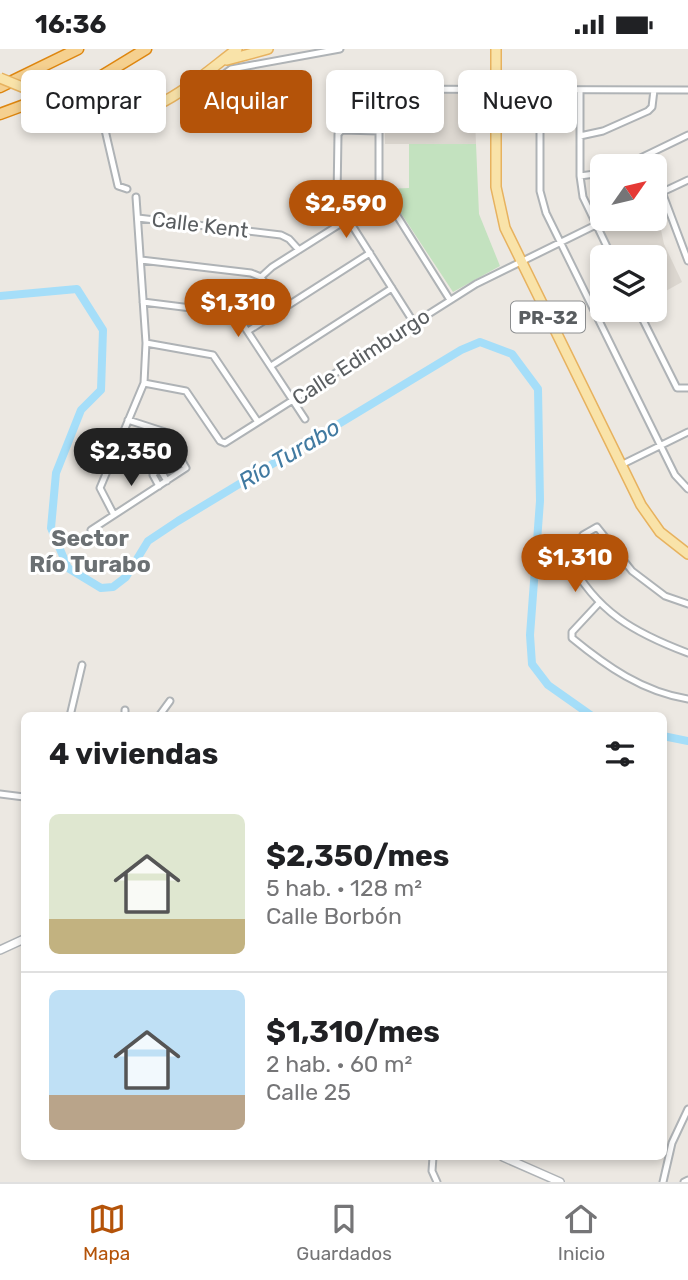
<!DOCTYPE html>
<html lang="es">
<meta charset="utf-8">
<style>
body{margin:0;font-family:Rubik,sans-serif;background:#f6f6f6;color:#202124;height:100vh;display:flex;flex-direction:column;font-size:26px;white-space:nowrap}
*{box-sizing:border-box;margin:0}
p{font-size:23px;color:#757577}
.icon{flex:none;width:38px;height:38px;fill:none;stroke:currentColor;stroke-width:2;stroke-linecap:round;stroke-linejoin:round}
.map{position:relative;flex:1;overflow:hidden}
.panel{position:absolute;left:21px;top:663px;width:646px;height:448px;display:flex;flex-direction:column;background:#fff;border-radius:10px;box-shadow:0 4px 10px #0003}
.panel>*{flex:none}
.guide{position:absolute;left:21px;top:21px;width:648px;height:63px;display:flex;gap:14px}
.needle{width:46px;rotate:56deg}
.tools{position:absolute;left:590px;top:105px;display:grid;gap:14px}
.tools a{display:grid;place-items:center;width:77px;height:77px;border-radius:10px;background:#fff;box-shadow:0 4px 10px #0003;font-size:35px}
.price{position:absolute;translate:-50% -60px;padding:0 16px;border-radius:24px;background:#b45309;color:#fff;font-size:23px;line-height:46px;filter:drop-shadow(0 2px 4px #0008)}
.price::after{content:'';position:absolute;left:50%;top:42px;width:21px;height:16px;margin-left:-10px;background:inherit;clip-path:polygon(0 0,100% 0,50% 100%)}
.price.current{background:#222;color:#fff}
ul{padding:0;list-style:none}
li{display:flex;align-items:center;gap:21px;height:175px;padding:0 28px}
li+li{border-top:2px solid #e0e0e0}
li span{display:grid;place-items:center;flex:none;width:196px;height:140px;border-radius:10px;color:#555}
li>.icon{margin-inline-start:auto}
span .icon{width:84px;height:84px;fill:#fffc;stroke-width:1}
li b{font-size:30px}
h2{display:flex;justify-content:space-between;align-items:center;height:84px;padding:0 28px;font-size:30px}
.chip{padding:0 24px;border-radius:10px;background:#fff;box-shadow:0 4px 10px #0003;font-size:24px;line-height:63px}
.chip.current{background:#b45309;color:#fff}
.status{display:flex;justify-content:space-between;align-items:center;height:49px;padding:0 35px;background:#fff;direction:ltr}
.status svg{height:19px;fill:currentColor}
.dock{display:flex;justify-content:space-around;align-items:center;height:98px;border-top:2px solid #e0e0e0;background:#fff;font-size:19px;color:#757577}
.dock a{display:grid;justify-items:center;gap:4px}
.dock .current{color:#b45309}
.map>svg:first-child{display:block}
.education{fill:#dcd7d0}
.garden{fill:#c3e2bf}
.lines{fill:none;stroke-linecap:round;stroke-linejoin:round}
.river{stroke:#a5def9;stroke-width:8}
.minor-casing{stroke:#afb3b6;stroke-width:9}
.tertiary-casing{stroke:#afb3b6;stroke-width:10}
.primary-casing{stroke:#e7b25f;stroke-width:12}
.motorway-casing{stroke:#de860f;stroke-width:13}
.minor{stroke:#fff;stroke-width:5}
.tertiary{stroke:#fff;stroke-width:7}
.primary{stroke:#f9e3a9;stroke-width:9}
.motorway{stroke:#f5d08f;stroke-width:10}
.primary-bridge-casing{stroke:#e7b25f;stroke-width:12;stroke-linecap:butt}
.primary-bridge{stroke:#f9e3a9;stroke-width:9}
.labels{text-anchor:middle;stroke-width:6;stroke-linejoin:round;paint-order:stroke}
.shield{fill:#fff;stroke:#8c8e90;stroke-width:2}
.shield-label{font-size:19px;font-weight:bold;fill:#5a5e61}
.street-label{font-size:21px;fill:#5a5e61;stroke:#fff}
.water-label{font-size:23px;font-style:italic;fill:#417aa1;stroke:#fff}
.neighbourhood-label{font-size:23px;font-weight:bold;fill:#6b7073;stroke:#fff}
</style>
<div class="status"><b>16:36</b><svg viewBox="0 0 49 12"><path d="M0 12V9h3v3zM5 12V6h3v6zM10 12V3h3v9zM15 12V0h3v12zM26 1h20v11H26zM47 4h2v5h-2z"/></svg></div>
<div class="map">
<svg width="688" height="1133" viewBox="0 0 688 1133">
<rect width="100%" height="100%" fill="#ece8e2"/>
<!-- education -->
<path class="education" d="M387,44H474L476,95H385V46Z
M655,152L664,195L682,233L655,248L654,208H616L602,181L604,177L618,170H654Z"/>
<!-- garden -->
<path class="garden" d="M409,95H476L479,165L500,217L453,243L385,140L409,139Z"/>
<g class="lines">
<!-- river -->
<path class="river" d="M0,247L77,240L103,281L101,341L81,361L56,424L51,479L68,519L101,539L113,538L126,528L148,492L178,472L461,301L480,293L512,305L538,340L540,452L530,586L532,615L548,636L592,667
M663,687L688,692"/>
<defs>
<path id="minor" d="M219,29L231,20L340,0
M362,40L688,41
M379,40V138L450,251
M540,41V142L546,164L675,426L688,440
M580,41V127L583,148L612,208
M102,68L118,137L127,140
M379,82L342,81L338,85L337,149L348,170L414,274
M580,87L603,82L648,62L652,58L654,41
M624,117L688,86
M580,127L602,124
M662,143L688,212
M654,147L688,131
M138,169L281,186L289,190L299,201
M141,211L251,224L261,228L282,260
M261,228L272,218L348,170
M143,253L231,264L238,268L305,370
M638,261L677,339H688
M248,282L370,204
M146,294L213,306L258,373
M271,317L392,239
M144,334L186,342L220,392L225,394L476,235L608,170
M621,416L688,383
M159,437L153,426L156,422H161L167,432
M114,466L100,439L144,334L146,294L136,148
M91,481L186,419L165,383L128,371
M599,554L572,583V589C606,617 643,643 688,650
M688,555L665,547L632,522L597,478L583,486L569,510C596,563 635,584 688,604
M70,667L82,616
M125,667V661
M159,667L170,652
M0,745L24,748
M433,1108L432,1122L437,1133
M663,1133L672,1094L688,1060
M684,1133L688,1131"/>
<path id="tertiary" d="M0,901L24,890
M503,1108L560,1133"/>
<path id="primary" d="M496,0V138L505,179L641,456L660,483L688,505
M227,11L268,0
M86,64C145,81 193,33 237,0"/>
<path id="motorway" d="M0,38L78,0
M0,65L100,28L146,0"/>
</defs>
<!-- minor casing -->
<use href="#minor" class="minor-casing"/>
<!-- tertiary casing -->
<use href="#tertiary" class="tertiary-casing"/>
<!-- primary casing -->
<use href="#primary" class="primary-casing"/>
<!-- motorway casing -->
<use href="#motorway" class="motorway-casing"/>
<!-- minor -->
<use href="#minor" class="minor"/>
<!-- tertiary -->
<use href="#tertiary" class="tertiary"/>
<!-- primary -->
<use href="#primary" class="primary"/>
<!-- motorway -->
<use href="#motorway" class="motorway"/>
<defs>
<path id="primary-bridge" d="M0,29L86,64"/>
</defs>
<!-- primary-bridge casing -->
<use href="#primary-bridge" class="primary-bridge-casing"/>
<!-- primary-bridge -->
<use href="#primary-bridge" class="primary-bridge"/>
</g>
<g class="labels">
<!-- shield labels -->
<rect class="shield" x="511" y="252.5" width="74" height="31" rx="5"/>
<g class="shield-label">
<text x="548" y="275">PR-32</text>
</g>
<!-- street labels -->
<g class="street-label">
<text transform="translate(200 176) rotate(7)" y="7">Calle Kent</text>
<text transform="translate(361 308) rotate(-33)" y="7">Calle Edimburgo</text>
</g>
<!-- water labels -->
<g class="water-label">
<text transform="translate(289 405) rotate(-31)" y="8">Río Turabo</text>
</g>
<!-- neighbourhood labels -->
<g class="neighbourhood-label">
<text x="90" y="497">Sector<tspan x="90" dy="26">Río Turabo</tspan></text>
</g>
</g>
</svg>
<div class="tools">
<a><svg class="needle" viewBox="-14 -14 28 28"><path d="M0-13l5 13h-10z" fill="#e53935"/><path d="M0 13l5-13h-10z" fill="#757577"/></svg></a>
<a><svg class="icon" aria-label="layers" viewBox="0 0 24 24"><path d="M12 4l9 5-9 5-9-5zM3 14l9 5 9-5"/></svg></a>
</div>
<b class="price" style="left:346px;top:191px">$2,590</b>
<b class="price" style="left:238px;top:290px">$1,310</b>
<b class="price current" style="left:131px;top:439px">$2,350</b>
<b class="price" style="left:575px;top:545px">$1,310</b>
<div class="guide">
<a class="chip">Comprar</a>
<a class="chip current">Alquilar</a>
<a class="chip">Filtros</a>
<a class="chip">Nuevo</a>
</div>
<section class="panel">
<h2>4 viviendas<svg class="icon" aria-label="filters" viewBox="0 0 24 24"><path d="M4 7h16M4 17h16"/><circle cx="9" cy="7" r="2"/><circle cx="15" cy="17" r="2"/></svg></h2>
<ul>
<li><span style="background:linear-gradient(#dfe7d0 75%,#c2b280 0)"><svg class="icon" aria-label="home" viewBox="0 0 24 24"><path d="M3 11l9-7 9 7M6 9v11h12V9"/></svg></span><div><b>$2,350/mes</b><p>5 hab. · 128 m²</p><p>Calle Borbón</p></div></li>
<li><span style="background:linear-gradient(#bfe0f5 75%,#b9a48a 0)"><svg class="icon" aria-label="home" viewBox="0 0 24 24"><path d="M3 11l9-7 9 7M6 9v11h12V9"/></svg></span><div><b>$1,310/mes</b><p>2 hab. · 60 m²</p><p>Calle 25</p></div></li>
</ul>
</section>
</div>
<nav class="dock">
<a class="current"><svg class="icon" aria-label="map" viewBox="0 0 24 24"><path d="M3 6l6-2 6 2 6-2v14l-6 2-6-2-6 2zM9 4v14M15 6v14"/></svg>Mapa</a>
<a><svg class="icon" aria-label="saved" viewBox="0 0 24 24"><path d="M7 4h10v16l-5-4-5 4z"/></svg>Guardados</a>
<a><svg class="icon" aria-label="home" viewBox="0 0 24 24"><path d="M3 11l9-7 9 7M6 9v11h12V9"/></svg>Inicio</a>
</nav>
